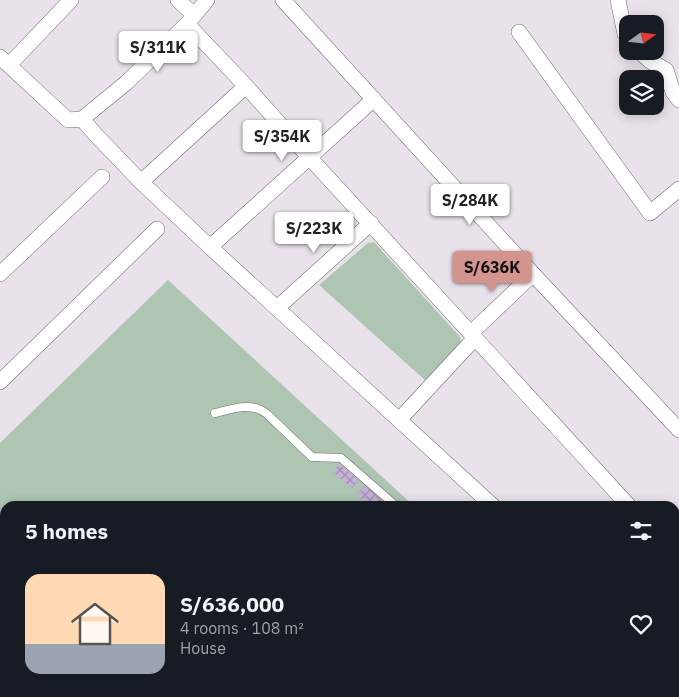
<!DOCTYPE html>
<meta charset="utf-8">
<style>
body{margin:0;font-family:"IBM Plex Sans",sans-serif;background:#20242c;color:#f1f3f6;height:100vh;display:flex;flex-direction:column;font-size:19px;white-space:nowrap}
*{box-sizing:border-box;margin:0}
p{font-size:16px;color:#9ea1a6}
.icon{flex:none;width:28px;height:28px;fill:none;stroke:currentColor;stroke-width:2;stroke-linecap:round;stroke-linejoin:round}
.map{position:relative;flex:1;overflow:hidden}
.panel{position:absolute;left:0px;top:501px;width:680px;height:196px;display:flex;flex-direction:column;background:#171b24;border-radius:15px 15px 0 0;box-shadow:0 2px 12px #0003}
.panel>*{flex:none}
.needle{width:32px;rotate:75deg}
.controls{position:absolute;left:619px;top:15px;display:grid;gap:10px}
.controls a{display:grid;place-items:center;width:45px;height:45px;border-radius:10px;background:#171b24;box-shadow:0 2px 12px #0003;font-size:25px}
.price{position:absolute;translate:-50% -42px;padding:0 11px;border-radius:5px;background:#fff;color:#222;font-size:16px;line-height:32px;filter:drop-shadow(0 1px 2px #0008)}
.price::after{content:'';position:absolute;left:50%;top:30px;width:15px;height:11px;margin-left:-8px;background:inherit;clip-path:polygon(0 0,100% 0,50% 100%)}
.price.active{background:#d3948e;color:#111}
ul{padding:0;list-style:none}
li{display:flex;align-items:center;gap:15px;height:125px;padding:0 25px}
li span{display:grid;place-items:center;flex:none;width:140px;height:100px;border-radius:15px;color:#555}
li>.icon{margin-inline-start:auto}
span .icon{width:60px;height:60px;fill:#fffc;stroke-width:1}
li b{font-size:21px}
h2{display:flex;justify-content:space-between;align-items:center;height:60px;padding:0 25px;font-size:21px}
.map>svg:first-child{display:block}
.green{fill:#adc5b1}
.building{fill:url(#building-cross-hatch)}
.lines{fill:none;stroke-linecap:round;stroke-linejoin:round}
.lane-casing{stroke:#716a71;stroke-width:9}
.street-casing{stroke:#716a71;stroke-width:16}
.lane{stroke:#fff;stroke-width:8}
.street{stroke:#fff;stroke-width:15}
</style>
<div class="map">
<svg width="679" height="697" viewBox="0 0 679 697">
<defs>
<pattern id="building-cross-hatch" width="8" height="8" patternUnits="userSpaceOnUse" patternTransform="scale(1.25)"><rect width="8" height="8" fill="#c5b1d8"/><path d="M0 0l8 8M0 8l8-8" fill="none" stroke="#a191b0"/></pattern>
</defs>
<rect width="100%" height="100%" fill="#eae2eb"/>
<!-- green -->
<path class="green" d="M374,242L460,337L461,342L426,381L319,285L368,243Z
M168,280L414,506H5V548L0,543V443Z
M149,693H605L601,697H153Z"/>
<!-- building -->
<path class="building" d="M339,464L359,480L352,488L333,472Z
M365,485L388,506H371L357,494Z
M559,692H576L579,695L577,697H555Z"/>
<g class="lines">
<defs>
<path id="lane" d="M215,413C232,409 251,401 267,414L312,457L341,458L396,506
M675,665L679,668
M607,692L612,697
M546,697L548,692"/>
<path id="street" d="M178,0L194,15
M283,0L533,274L679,430
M618,0L625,34L628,37
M187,24L246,86L309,157L629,506
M519,32L650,213L679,189
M639,51L650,61L666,70L673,92L679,100
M0,57L68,120L82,119L126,83L187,24L207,0
M9,65L71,0
M82,119L95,134L141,182L210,247L493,506
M141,182L246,86
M210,247L374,99
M0,274L102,177
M277,308L371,223
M471,333L533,274
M0,382L157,229
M399,420L475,338
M675,533L679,530
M0,605L5,610
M89,692L93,697"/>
</defs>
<!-- lane casing -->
<use href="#lane" class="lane-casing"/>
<!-- street casing -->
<use href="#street" class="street-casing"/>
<!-- lane -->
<use href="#lane" class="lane"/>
<!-- street -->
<use href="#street" class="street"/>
</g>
</svg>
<div class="controls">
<a><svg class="needle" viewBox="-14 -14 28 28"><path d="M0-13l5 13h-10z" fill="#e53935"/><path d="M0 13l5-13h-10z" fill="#9ea1a6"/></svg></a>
<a><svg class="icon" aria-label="layers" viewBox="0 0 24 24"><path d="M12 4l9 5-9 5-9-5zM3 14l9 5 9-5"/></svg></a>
</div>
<b class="price" style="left:158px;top:73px">S/311K</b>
<b class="price" style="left:282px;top:162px">S/354K</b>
<b class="price" style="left:470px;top:226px">S/284K</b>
<b class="price" style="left:314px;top:254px">S/223K</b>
<b class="price active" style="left:492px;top:293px">S/636K</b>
<section class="panel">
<h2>5 homes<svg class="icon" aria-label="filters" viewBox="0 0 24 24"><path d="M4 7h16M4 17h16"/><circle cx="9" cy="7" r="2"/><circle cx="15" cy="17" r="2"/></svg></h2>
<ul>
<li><span style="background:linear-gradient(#ffd9b3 70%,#9aa5b1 0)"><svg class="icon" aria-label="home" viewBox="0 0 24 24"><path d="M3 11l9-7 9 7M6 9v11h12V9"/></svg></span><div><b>S/636,000</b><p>4 rooms · 108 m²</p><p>House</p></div><svg class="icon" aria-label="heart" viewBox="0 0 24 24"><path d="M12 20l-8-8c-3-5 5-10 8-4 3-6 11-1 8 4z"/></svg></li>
</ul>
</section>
</div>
